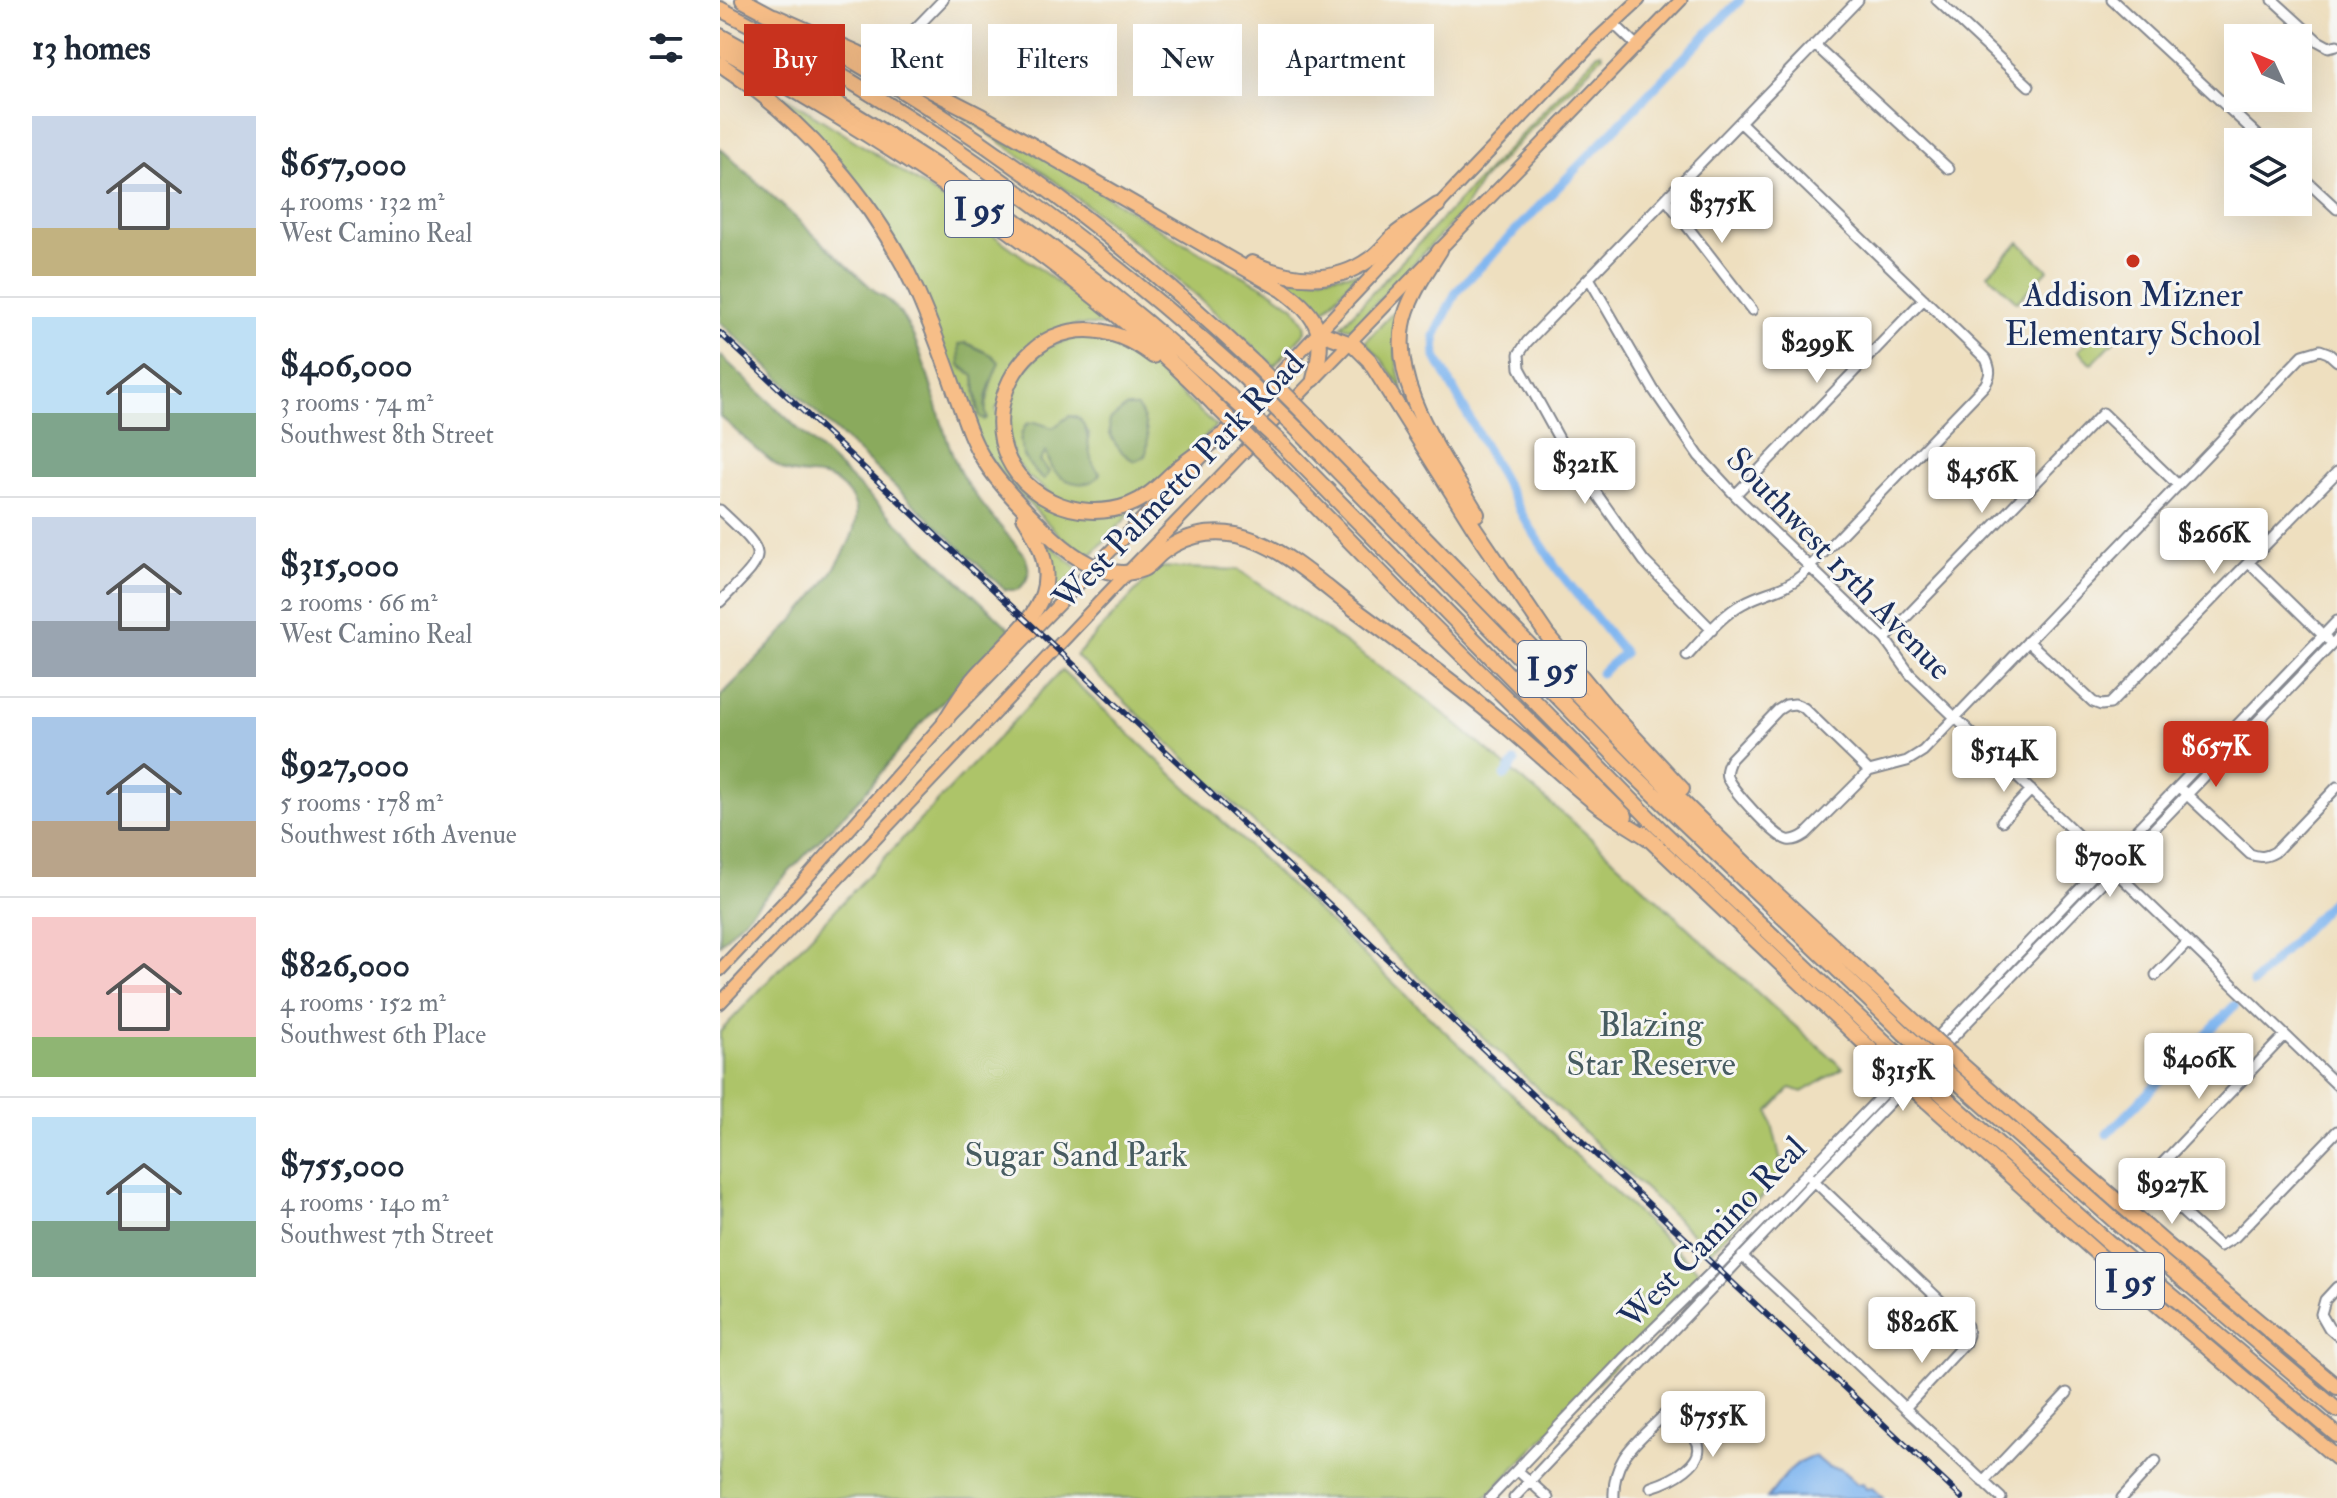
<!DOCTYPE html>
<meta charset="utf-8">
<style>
body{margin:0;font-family:"IM FELL Double Pica",serif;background:#f2f2f3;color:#1f2937;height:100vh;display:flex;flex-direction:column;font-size:30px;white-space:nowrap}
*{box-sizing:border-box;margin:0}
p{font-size:26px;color:#747a83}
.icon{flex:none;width:44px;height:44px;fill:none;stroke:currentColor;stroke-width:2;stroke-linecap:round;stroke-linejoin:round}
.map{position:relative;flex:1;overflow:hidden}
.drawer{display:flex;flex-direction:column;background:#fff;width:720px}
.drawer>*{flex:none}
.hud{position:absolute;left:24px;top:24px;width:760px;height:72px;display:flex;gap:16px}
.needle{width:52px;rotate:314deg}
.controls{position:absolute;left:1504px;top:24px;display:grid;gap:16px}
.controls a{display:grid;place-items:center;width:88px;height:88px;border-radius:0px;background:#fff;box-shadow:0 8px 32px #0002;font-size:40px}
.price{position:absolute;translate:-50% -68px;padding:0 18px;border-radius:8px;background:#fff;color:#222;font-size:26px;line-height:52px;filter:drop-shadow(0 2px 4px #0008)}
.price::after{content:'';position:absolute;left:50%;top:48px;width:24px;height:18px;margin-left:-12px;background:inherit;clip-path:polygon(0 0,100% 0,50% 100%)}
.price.on{background:#c8321e;color:#fff}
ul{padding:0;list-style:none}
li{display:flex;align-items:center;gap:24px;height:200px;padding:0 32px}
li+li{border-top:2px solid #e0e1e3}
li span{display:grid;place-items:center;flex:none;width:224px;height:160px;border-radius:0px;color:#555}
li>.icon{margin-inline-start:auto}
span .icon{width:96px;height:96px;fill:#fffc;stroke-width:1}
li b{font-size:34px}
h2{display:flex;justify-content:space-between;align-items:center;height:96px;padding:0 32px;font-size:34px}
.tag{padding:0 28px;border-radius:0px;background:#fff;box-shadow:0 8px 32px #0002;font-size:28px;line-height:72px}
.tag.on{background:#c8321e;color:#fff}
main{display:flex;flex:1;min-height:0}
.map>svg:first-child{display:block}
.green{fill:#adc469;stroke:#647a64;stroke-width:2;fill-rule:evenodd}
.forest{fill:#8aaa5d;stroke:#526c5e;stroke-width:2}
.water{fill:#82b7f0;stroke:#4e73a7;stroke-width:2}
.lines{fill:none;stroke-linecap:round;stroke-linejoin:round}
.canal{stroke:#82b7f0;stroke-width:9}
.minor-casing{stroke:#84878e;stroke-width:13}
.major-casing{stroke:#84878e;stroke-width:15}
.highway-casing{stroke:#84878e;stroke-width:18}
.minor{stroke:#fff;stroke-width:9}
.major{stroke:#f7be88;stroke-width:11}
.highway{stroke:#f7be88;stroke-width:14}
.rail-casing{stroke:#1b2f5e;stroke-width:6}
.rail{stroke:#f6f6f2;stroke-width:3;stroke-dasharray:9;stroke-linecap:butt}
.highway-bridge-casing{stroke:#84878e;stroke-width:18;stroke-linecap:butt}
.highway-bridge{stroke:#f7be88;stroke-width:14}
.poi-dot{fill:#c8321e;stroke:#f6f6f2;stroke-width:3}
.labels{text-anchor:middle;stroke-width:6;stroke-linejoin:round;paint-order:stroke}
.shield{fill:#f6f6f2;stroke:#5d6b8a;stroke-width:2}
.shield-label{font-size:32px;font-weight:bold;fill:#1b2f5e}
.poi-label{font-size:34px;fill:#1b2f5e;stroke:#f6f6f2}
.street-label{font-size:34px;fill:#1b2f5e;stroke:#f6f6f2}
.park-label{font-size:34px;fill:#475c61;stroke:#f6f6f2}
</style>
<main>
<section class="drawer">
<h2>13 homes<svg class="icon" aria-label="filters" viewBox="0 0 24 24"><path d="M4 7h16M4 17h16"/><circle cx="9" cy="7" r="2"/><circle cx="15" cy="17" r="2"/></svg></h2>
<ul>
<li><span style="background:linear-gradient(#c9d6e8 70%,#c2b280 0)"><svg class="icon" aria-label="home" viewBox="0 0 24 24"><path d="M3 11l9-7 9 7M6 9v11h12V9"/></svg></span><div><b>$657,000</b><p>4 rooms · 132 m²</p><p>West Camino Real</p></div></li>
<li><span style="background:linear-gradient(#bfe0f5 60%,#7fa58c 0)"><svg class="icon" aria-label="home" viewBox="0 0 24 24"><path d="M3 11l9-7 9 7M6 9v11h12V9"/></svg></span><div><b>$406,000</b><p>3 rooms · 74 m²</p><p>Southwest 8th Street</p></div></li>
<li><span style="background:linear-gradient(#c9d6e8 65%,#9aa5b1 0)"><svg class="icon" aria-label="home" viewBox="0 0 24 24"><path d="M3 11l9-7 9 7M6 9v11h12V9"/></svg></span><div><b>$315,000</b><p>2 rooms · 66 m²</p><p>West Camino Real</p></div></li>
<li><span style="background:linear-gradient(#a9c7e8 65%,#b9a48a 0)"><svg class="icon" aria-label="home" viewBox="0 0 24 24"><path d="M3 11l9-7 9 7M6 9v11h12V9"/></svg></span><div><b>$927,000</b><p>5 rooms · 178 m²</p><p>Southwest 16th Avenue</p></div></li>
<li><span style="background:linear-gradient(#f6c9c9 75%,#8fb573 0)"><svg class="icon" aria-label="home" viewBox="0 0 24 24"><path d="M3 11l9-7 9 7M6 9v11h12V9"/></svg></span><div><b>$826,000</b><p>4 rooms · 152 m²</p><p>Southwest 6th Place</p></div></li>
<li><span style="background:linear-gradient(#bfe0f5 65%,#7fa58c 0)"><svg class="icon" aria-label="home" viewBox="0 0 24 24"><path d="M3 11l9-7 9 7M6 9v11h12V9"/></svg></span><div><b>$755,000</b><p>4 rooms · 140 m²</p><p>Southwest 7th Street</p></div></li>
</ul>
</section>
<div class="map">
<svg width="1617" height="1498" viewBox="0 0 1617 1498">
<rect width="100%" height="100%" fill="#f6f6f2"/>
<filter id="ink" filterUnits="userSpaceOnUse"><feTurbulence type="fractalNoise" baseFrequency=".0125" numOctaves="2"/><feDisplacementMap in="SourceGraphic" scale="16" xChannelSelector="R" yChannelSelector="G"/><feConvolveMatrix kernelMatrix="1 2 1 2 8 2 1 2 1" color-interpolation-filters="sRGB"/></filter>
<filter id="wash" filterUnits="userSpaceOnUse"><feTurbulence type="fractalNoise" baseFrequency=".006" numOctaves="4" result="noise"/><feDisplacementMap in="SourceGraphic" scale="32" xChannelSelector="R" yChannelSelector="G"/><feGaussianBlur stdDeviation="1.8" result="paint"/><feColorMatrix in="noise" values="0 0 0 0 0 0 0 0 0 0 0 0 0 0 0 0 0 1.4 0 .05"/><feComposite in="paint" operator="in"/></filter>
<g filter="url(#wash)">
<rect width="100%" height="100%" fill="#eedfbf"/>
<!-- green -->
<path class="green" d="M882,52L883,55L762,180L741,213L632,329L621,326L878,53Z
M58,93C176,164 286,240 393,326L356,325L327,336L276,409L298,480L376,517L412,512L372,554L361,550L339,535L288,482L263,449L193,271L53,98ZM246,343L276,359L265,411L266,417L257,409L254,376L242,368Z
M241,108L462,242L553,292L574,307L585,323L586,331L554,366C455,273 351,188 238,113Z
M1299,242L1328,270L1297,302L1268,274Z
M638,273L601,314L590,301L563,280Z
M684,301C673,335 673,356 683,390L662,360L645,342Z
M1384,324L1398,337L1372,364L1358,351Z
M355,337L384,339L417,354L496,426L445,477L414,498L372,508L340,500L307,476L295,459L287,435L286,409L296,380L325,348ZM420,411L424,419L401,450L389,433ZM349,416H356L369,433L367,449L375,469L331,468L326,452L320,461L329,472L324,480C308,467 291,443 307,424L315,422L333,428Z
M328,543L359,569L327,604L333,575Z
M438,567L519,570L705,698L862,830L1050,1004L1123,1068L1082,1092L1071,1088L1049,1111L1064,1174L991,1251L356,656Z
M342,670L983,1275L765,1498H0V1032Z"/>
<!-- forest -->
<path class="forest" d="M0,148L157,293C208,318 214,430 244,479C261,506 285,531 305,556C311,571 310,579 298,590H285L0,322Z
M246,343L272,355L279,362C273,380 261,398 267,418L264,420L259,415L254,376L240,365L239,344Z
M0,355L291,630L199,726L142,796L0,944V697C30,665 164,543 131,497C109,467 92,480 66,471C54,467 12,427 0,416Z
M406,407H417C426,419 431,442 425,456L415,461C400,454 386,436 390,420Z
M349,416L359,418C374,435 363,457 380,473C373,490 344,484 334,471C330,465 329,458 326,452L320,461L329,472L324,480C308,467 291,443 307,424L315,422L333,428Z"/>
<!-- water -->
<path class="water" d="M1095,1456L1108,1467L1121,1469L1137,1484L1143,1483L1146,1489L1152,1488L1163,1498H1047C1060,1483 1074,1458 1095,1456Z"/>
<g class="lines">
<!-- canal -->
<path class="canal" d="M881,673L904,653L838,570L804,518L716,357L715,336L736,292L1020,0
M785,776L795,762
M1533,983L1617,896
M1387,1134L1515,1005"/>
</g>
</g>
<g filter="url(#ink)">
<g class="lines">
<defs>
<path id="minor" d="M1217,0L1309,86
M1392,0L1545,142
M1553,0L1598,41L1609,47L1617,45
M894,24L917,46
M192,32L223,0
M1095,45L1229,169
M1578,173L1617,209
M946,199L1032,310
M869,278L933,389L979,456L1015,495L1165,639L1190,674L1617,1085
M1015,495L1204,299
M0,510C51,558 48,552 0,602
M1529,563L1607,639
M992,630L924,561L843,446L800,368L799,354L807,342L1138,0
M1165,639L1383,413L1458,485
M1308,641L1373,702L1381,705L1390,704L1617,472
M967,656C984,638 1001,615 1024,603C1043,592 1064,591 1082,575L1265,385C1271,375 1271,370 1266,359L1020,122
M1075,704L1084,708L1149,771L1086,834C1080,838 1075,841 1068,840C1056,838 1011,789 1007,777C1005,771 1008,765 1011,759L1058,710L1066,705Z
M1149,771L1187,761L1203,751L1583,355L1600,350L1608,353L1617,361
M1463,791L1530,854C1540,858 1546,857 1555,852L1617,787
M1282,821L1311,790
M1436,975L1468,942
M1565,1035L1436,1170L1434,1175L1437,1189L1500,1246L1515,1237L1617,1131
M1091,1178L1247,1326L1248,1335L1245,1343L1185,1408
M1022,1256L1281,1498
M1617,1287L1605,1300L1601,1314L1609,1328L1617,1335
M797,1470L828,1498
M1263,1482L1347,1393
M770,1498L903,1359L996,1268L1617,621
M794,1498L1094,1181L1617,639
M894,1498C892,1456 919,1441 946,1413C955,1421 968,1429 975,1438C992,1462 948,1482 931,1487
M1402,1498L1436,1461"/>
<path id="major" d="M496,441L745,177L876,40L919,0
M0,970L83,882L225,721L485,454
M0,1003L409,571L961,0"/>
<path id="highway" d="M23,0L62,21
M0,9C191,106 363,231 522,375
M54,16L138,53L261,116L563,290C601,318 606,335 594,379
M0,36C181,136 354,250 505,392
M0,48C132,121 259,202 376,298C417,331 457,365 494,404
M118,52C268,139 409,244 534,363
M0,64C83,119 154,199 196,290C211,324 224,359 236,394C244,416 251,440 264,460C282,489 310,515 334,539C357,560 390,582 423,569C430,566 436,557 443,552C470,531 504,528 536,541C571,555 603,585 633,608C682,644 732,681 779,720C811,746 841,775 874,802C890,815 910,826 928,838
M720,250C708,269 695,288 687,310C663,378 724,457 757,514
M532,263C571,281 614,285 650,259C661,252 668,241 677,233C690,223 705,214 718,205
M601,333L634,345L649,360L755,529L827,635L889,710L962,789
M433,356C314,264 217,443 331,501C355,513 384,514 409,505C430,497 441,483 457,469C471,457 487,447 501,436
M587,416L949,789L1048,886L1195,1022
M576,428L910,771L1184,1033
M561,443L939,828L1171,1048
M547,456L709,622L905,816
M225,721C234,707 243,692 253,679C302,622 357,599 304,517
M923,833L1160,1058
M1242,1065L1447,1245L1617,1387
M1231,1076L1404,1229L1617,1410
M1217,1090L1387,1241L1617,1435
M1207,1101L1378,1254L1617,1458"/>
</defs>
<!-- minor casing -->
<use href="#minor" class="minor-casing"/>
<!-- major casing -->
<use href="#major" class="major-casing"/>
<!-- highway casing -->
<use href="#highway" class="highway-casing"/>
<!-- minor -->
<use href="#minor" class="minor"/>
<!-- major -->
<use href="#major" class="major"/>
<!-- highway -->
<use href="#highway" class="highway"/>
<defs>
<path id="rail" d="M0,333L1242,1498"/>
</defs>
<!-- rail casing -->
<use href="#rail" class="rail-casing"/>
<!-- rail -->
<use href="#rail" class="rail"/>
<defs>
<path id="highway-bridge" d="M534,363L587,416
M522,375L576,428
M505,392L561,443
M494,404L547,456
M1195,1022L1242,1065
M1184,1033L1231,1076
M1171,1048L1217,1090
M1160,1058L1207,1101"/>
</defs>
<!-- highway-bridge casing -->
<use href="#highway-bridge" class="highway-bridge-casing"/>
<!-- highway-bridge -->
<use href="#highway-bridge" class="highway-bridge"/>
</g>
</g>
<!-- markers -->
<circle class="poi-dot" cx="1413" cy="261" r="8"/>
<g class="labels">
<!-- shield labels -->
<g class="shield">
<rect x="225" y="181" width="68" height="56" rx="6"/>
<rect x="798" y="641" width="68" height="56" rx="6"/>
<rect x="1376" y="1253" width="68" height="56" rx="6"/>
</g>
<g class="shield-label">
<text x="259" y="220">I 95</text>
<text x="832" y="680">I 95</text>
<text x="1410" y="1292">I 95</text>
</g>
<!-- poi labels -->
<g class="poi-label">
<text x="1413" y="306">Addison Mizner<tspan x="1413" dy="39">Elementary School</tspan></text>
</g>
<!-- street labels -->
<g class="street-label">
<text transform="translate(458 480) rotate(-46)" y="12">West Palmetto Park Road</text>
<text transform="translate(1120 563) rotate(46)" y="12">Southwest 15th Avenue</text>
<text transform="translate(992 1232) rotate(-46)" y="12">West Camino Real</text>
</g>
<!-- park labels -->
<g class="park-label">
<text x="931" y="1036">Blazing<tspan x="931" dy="39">Star Reserve</tspan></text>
<text x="356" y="1166">Sugar Sand Park</text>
</g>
</g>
</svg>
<div class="controls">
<a><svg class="needle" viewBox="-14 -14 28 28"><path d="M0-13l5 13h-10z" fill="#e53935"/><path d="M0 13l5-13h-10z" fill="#747a83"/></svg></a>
<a><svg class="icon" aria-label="layers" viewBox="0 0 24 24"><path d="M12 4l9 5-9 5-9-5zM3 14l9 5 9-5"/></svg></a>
</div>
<b class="price" style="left:1002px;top:245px">$375K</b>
<b class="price" style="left:1097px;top:385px">$299K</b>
<b class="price" style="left:865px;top:506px">$321K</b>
<b class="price" style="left:1262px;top:515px">$456K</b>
<b class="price" style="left:1494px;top:576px">$266K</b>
<b class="price on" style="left:1496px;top:789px">$657K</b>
<b class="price" style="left:1284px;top:794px">$514K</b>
<b class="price" style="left:1390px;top:899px">$700K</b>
<b class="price" style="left:1479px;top:1101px">$406K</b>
<b class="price" style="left:1183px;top:1113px">$315K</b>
<b class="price" style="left:1452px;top:1226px">$927K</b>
<b class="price" style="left:1202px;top:1365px">$826K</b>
<b class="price" style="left:993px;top:1459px">$755K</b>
<div class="hud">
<a class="tag on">Buy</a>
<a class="tag">Rent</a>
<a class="tag">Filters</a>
<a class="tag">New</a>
<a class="tag">Apartment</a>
</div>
</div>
</main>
